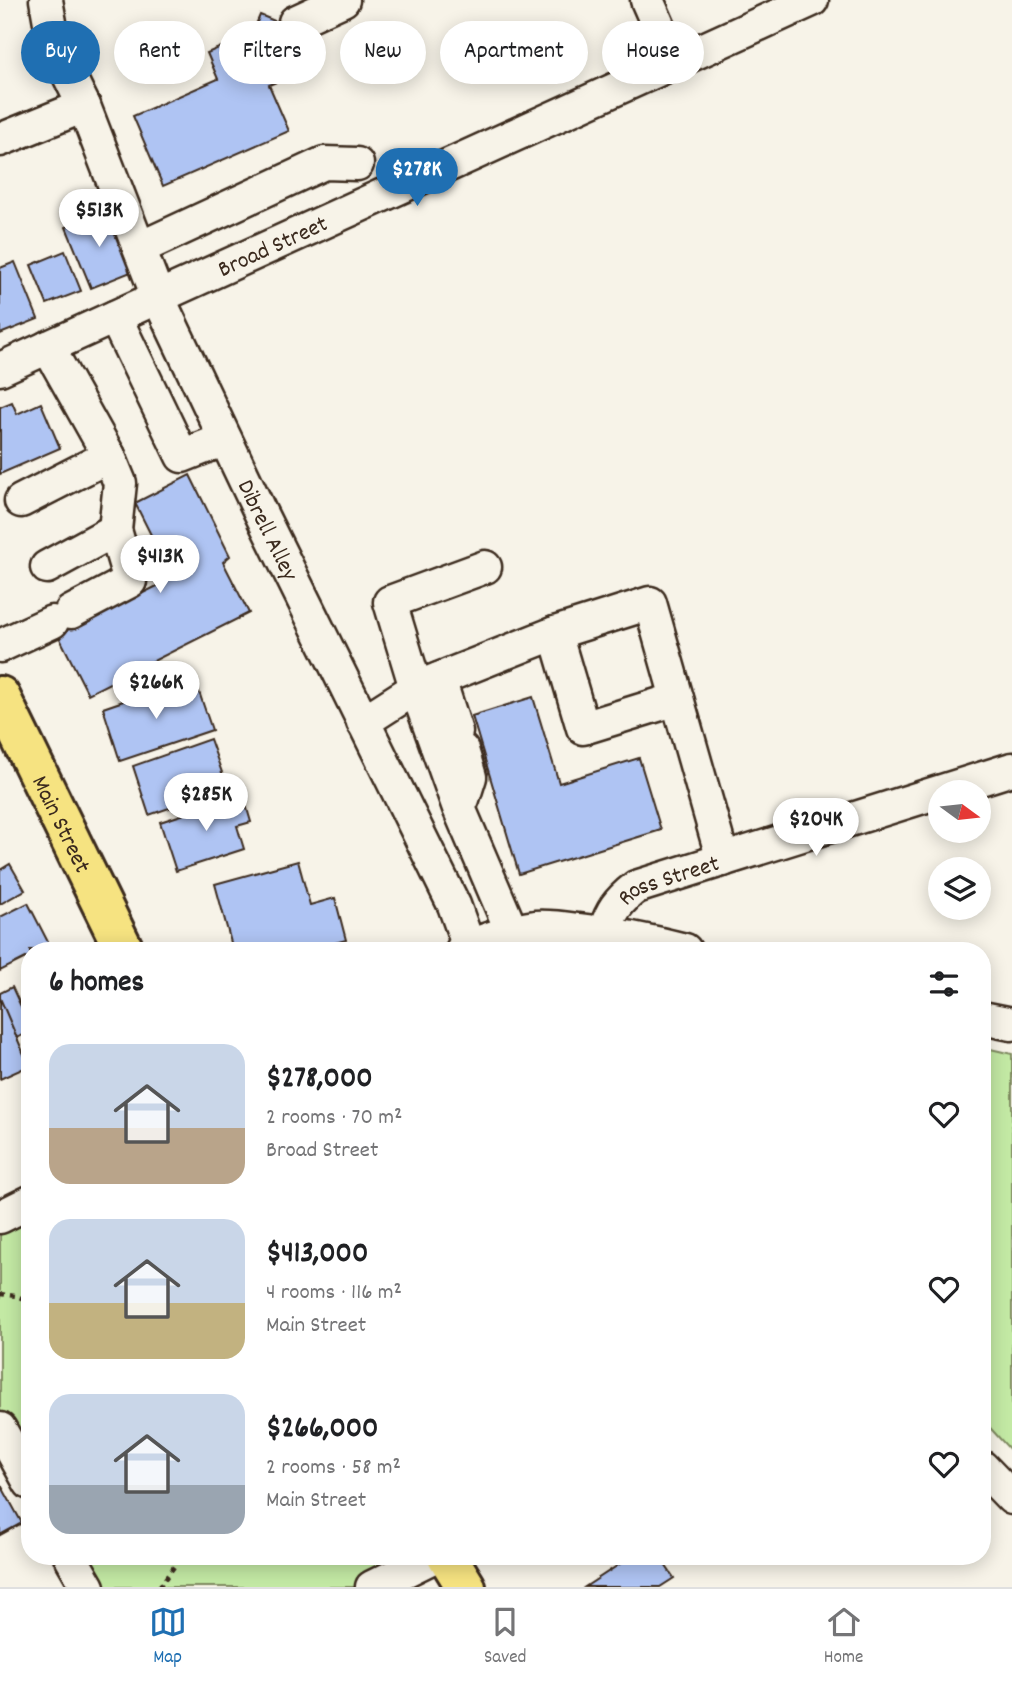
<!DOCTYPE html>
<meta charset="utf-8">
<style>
body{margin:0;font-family:Dekko,sans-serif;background:#f6f6f6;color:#202124;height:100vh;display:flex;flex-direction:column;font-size:26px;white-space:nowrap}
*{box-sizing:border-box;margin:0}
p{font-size:23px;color:#757577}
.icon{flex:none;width:38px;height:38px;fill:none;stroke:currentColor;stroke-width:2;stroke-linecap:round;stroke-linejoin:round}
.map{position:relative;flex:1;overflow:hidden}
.drawer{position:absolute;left:21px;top:942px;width:970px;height:623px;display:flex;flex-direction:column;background:#fff;border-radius:28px;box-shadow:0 4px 18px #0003}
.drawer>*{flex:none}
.top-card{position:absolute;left:21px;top:21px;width:971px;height:63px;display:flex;gap:14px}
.needle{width:46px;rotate:105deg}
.controls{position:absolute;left:928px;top:780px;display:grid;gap:14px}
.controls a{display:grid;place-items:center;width:63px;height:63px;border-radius:50%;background:#fff;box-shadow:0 4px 18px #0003;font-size:35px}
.price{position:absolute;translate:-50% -60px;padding:0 16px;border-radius:24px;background:#fff;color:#222;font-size:23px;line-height:46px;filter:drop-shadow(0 2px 4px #0008)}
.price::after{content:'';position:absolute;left:50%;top:42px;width:21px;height:16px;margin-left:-10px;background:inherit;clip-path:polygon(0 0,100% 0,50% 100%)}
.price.current{background:#1f6fb2;color:#fff}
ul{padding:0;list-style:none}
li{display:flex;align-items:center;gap:21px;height:175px;padding:0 28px}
li span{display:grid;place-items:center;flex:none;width:196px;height:140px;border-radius:21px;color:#555}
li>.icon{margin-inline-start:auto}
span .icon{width:84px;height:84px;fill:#fffc;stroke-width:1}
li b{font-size:30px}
h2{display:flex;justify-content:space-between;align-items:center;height:84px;padding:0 28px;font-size:30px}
.tag{padding:0 24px;border-radius:32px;background:#fff;box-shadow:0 4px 18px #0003;font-size:24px;line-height:63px}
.tag.current{background:#1f6fb2;color:#fff}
.tabs{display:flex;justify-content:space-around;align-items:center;height:98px;border-top:2px solid #e0e0e0;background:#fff;font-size:19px;color:#757577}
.tabs a{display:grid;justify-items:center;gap:4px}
.tabs .current{color:#1f6fb2}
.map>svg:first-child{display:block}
.green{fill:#c3e9a4;stroke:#7f8a61;stroke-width:2}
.building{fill:#afc4f3;stroke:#3b2a1e;stroke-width:2}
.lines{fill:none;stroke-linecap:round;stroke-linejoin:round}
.minor-casing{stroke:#3b2a1e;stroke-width:37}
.major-casing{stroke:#3b2a1e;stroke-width:44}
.path{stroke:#3b2a1e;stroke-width:4.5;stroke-dasharray:5 5;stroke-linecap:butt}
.minor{stroke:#f7f3e8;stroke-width:32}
.major{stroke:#f6e381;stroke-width:38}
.labels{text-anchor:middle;stroke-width:5;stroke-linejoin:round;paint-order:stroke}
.street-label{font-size:24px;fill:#3b2a1e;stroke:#f7f3e8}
</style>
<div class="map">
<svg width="1012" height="1587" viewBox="0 0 1012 1587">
<rect width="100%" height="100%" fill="#f7f3e8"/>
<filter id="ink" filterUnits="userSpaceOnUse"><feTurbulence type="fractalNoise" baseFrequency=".0143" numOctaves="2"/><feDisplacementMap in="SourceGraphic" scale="14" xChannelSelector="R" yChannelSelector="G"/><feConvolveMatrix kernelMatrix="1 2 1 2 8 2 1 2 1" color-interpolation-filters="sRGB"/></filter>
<g filter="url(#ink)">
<!-- green -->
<path class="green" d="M982,1047L1012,1054V1452L982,1419Z
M30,1202V1498L0,1446V1217Z
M62,1556H435L372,1587H80Z"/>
<!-- building -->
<path class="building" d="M260,15L282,24L275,40L291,76L269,85L289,131L163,186L133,116L218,79L207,53L252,34Z
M107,211L131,272L91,288L66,227Z
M65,251L81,291L47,304L31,265Z
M15,262L38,319L0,334V268Z
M12,402L17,414L41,403L60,448L0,474V407Z
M190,475L230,556L223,562L249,613L88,694L48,615L68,605L78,626L165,582L155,562L163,559L135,503Z
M167,686L171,696L197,686L212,730L120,761L103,708Z
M533,697L559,783L639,758L661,830L519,874L472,716Z
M210,739L225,781L213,793L149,815L133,766Z
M243,795L251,822L237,826L244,849L176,871L160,822Z
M298,861L310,905L335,898L346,940L309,950H233L215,884Z
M10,864L25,890L0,904V870Z
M28,903L50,946L41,950H30V956L0,971V917Z
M12,987L30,1026V1031L17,1038L0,998V993Z
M0,998L29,1066L0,1079Z
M0,1485H1L22,1523L0,1535Z
M632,1556H659L674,1578L660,1587H585Z"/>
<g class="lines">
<defs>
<g id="minor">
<path id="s1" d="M46,0L54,45L84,106L158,297L260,512L454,905L469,947"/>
<path d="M647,0L674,62"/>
<path d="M295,22L343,0"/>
<path d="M0,140L84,106"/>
<path d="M140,248L324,163L357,164"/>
<path d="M115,317L182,456L225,439"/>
<path d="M48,347L109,456L120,483L115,530L130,581L71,612"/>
<path id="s2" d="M0,369L812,0"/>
<path d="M21,501L109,456"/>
<path d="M47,567L115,530"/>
<path d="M485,567L390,602L416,688L459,808L512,932L522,950"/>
<path d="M555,633L583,728L677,699"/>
<path d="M0,646L52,622"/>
<path d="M439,679L456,732"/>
<path d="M363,722L416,688L555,633L650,603L723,860"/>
<path d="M462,750L470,777L463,799"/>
<path id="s3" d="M604,932C612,910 617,902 636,887L1012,769"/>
<path d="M462,950C482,940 512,930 535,927C549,926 564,928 578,930C615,934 650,941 685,950"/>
<path d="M982,1018L1012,1024"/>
<path d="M0,1217L30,1202"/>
<path d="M0,1429L30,1483"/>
<path d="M982,1467L1012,1498"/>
<path d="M70,1556L88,1587"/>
<path d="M372,1587L435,1556"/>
</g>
<g id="major">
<path id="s4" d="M0,696L124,950"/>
<path d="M447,1556L466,1587"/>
</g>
</defs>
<!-- minor casing -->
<use href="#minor" class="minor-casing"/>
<!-- major casing -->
<use href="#major" class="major-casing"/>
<!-- path -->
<path class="path" d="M0,1294L16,1296L30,1301
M23,1417L30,1403
M159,1587L182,1556"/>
<!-- minor -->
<use href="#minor" class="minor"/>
<!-- major -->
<use href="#major" class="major"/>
</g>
</g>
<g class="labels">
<!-- street labels -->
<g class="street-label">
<text dy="8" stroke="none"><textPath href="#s2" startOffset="299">Broad Street</textPath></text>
<text dy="8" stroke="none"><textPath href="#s1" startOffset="576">Dibrell Alley</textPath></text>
<text dy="8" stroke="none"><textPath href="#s4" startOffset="142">Main Street</textPath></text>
<text dy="8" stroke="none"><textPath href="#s3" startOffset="89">Ross Street</textPath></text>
</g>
</g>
</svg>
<div class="controls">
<a><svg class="needle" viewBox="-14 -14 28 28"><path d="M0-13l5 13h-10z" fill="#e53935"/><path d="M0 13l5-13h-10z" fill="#757577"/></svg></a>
<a><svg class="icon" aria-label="layers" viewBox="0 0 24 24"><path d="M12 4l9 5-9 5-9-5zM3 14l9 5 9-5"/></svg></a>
</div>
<b class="price current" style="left:417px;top:208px">$278K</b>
<b class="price" style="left:99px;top:249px">$513K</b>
<b class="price" style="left:160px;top:595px">$413K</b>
<b class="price" style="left:156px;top:721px">$266K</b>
<b class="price" style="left:206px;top:833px">$285K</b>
<b class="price" style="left:816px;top:858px">$204K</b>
<div class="top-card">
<a class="tag current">Buy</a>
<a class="tag">Rent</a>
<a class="tag">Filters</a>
<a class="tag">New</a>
<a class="tag">Apartment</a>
<a class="tag">House</a>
</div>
<section class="drawer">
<h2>6 homes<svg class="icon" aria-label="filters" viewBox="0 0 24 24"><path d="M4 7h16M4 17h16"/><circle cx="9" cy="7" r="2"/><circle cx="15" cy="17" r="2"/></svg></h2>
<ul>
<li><span style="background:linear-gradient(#c9d6e8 60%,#b9a48a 0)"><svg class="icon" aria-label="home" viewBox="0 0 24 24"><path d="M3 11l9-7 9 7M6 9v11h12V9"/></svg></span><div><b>$278,000</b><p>2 rooms · 70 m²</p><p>Broad Street</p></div><svg class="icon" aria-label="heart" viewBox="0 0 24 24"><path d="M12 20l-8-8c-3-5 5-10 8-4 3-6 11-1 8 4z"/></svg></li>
<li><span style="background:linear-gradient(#c9d6e8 60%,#c2b280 0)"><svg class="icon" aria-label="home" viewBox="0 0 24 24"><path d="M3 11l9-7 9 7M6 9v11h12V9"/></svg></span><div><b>$413,000</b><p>4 rooms · 116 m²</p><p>Main Street</p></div><svg class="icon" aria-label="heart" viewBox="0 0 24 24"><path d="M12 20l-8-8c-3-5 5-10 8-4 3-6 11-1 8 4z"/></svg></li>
<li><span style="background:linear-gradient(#c9d6e8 65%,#9aa5b1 0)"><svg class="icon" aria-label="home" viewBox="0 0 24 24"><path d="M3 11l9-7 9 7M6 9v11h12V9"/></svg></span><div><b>$266,000</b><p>2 rooms · 58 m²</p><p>Main Street</p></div><svg class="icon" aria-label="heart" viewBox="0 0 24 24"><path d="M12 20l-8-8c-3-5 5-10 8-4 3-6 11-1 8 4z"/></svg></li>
</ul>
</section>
</div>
<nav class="tabs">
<a class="current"><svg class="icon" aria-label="map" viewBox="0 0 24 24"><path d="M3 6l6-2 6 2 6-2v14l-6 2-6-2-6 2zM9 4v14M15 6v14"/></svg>Map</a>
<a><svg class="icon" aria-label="saved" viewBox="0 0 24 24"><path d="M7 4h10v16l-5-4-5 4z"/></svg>Saved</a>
<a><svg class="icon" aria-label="home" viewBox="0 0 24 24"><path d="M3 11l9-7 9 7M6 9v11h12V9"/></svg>Home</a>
</nav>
